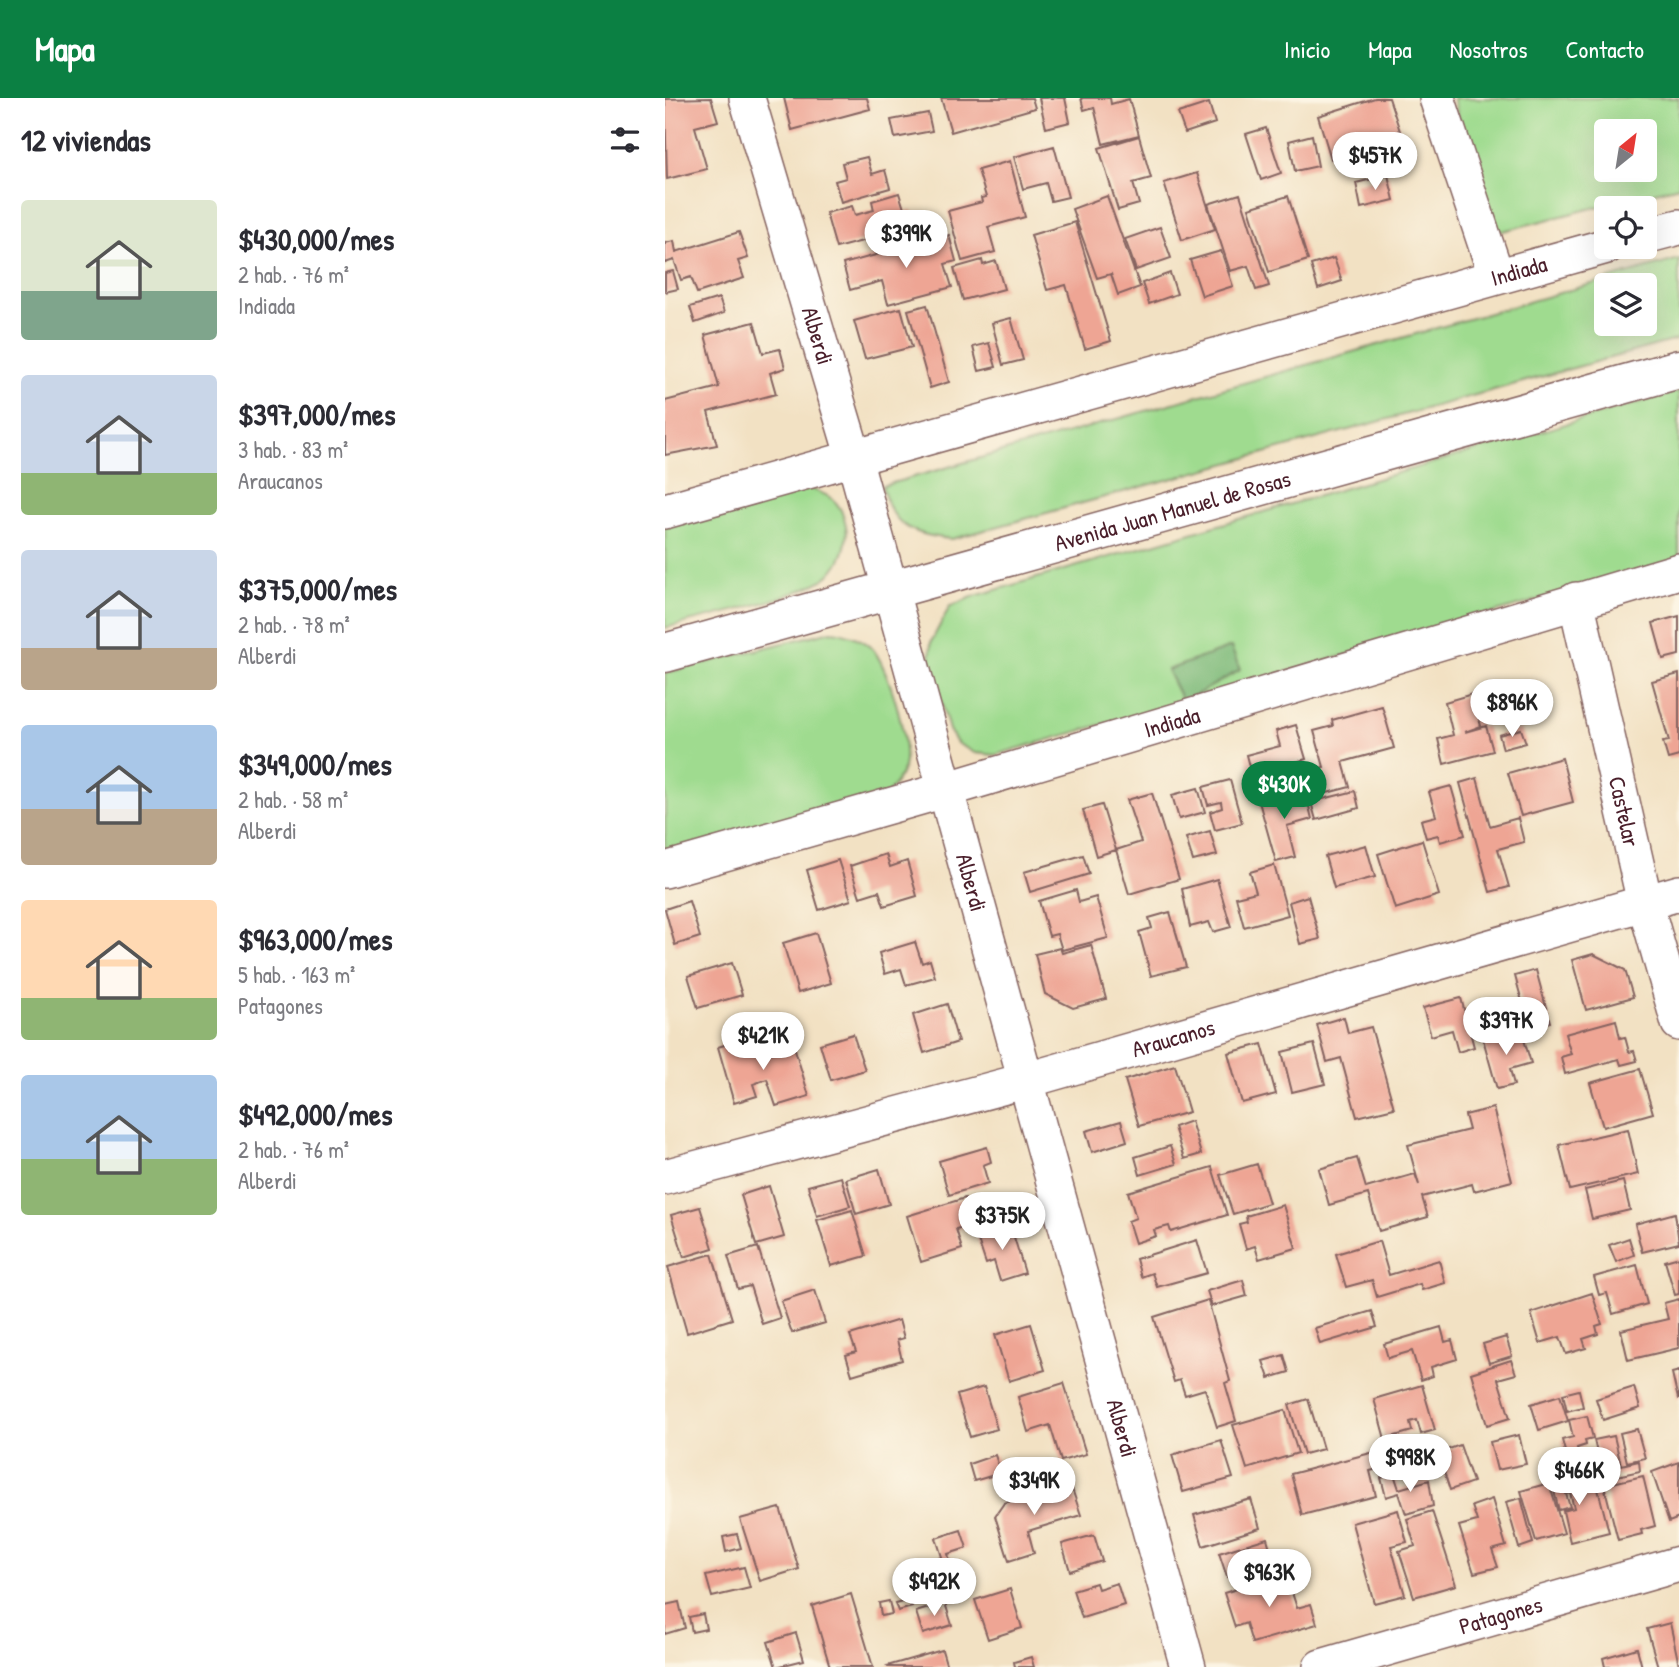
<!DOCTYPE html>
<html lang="es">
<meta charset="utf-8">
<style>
body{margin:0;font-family:"Patrick Hand",sans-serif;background:#f2f2f3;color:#2b2b33;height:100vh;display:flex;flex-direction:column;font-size:26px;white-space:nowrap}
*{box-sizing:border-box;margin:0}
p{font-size:23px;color:#7c7c81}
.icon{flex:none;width:38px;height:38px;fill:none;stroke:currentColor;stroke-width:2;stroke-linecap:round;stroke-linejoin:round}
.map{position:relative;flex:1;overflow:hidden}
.details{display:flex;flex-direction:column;background:#fff;width:665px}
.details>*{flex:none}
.needle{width:46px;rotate:30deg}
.controls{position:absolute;left:929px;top:21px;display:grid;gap:14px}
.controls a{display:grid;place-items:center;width:63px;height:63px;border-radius:7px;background:#fff;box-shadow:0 7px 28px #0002;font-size:35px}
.price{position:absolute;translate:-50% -60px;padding:0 16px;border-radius:24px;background:#fff;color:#222;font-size:23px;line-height:46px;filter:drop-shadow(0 2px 4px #0008)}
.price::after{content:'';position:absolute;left:50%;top:42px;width:21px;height:16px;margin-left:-10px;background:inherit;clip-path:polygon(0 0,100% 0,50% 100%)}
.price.active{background:#0b8043;color:#fff}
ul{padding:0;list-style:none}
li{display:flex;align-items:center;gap:21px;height:175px;padding:0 21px}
li span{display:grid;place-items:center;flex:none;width:196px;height:140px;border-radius:7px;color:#555}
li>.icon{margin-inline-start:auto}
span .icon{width:84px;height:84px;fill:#fffc;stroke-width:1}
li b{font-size:30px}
h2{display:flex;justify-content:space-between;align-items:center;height:84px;padding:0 21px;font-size:30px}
header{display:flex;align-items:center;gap:42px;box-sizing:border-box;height:98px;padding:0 35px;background:#0b8043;color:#fff}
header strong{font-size:33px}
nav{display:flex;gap:38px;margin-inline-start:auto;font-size:24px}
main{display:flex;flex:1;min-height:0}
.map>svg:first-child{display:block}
.green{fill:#9fdb8f;stroke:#747d5d;stroke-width:2;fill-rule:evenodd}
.forest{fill:#7fbb7a;stroke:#646d52;stroke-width:2}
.building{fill:#eea594}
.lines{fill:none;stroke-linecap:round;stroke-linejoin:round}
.street-casing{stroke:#856360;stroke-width:38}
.primary-casing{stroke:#856360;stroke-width:41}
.street{stroke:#fff;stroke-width:35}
.primary{stroke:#fff;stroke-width:38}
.labels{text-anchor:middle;stroke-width:6;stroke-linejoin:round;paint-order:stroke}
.street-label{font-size:23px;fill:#4a1f2b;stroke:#fcf5e5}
</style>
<header>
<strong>Mapa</strong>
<nav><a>Inicio</a><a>Mapa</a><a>Nosotros</a><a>Contacto</a></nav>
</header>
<main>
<section class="details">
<h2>12 viviendas<svg class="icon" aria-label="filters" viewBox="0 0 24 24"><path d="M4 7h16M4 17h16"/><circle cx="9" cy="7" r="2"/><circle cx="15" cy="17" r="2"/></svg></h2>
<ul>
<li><span style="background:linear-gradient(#dfe7d0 65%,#7fa58c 0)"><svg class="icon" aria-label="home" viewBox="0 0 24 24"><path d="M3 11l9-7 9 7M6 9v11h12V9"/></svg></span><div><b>$430,000/mes</b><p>2 hab. · 76 m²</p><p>Indiada</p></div></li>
<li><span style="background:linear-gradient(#c9d6e8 70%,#8fb573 0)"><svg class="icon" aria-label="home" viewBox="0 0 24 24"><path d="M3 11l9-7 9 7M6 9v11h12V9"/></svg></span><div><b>$397,000/mes</b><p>3 hab. · 83 m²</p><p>Araucanos</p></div></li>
<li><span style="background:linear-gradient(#c9d6e8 70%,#b9a48a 0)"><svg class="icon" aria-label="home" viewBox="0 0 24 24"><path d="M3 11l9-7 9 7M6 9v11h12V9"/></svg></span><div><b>$375,000/mes</b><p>2 hab. · 78 m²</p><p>Alberdi</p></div></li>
<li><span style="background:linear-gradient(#a9c7e8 60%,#b9a48a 0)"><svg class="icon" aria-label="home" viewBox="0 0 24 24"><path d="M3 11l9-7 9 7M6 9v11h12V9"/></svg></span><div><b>$349,000/mes</b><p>2 hab. · 58 m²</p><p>Alberdi</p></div></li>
<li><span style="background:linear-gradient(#ffd9b3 70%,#8fb573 0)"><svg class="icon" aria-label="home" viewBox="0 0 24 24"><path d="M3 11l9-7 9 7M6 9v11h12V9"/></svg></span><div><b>$963,000/mes</b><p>5 hab. · 163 m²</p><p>Patagones</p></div></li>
<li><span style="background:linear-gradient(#a9c7e8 60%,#8fb573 0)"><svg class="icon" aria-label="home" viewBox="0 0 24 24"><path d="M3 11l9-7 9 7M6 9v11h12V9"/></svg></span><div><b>$492,000/mes</b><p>2 hab. · 76 m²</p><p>Alberdi</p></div></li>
</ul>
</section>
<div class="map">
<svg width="1014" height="1569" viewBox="0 0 1014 1569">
<rect width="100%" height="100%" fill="#fcf5e5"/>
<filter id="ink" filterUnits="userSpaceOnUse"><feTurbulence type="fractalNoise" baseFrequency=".0143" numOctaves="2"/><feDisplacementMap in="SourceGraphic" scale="14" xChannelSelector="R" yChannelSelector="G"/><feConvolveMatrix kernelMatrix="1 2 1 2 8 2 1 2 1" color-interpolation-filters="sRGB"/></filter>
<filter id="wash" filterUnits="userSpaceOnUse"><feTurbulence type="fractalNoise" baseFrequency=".00686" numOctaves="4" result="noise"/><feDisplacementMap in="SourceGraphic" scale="28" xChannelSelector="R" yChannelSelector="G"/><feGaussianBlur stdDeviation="1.57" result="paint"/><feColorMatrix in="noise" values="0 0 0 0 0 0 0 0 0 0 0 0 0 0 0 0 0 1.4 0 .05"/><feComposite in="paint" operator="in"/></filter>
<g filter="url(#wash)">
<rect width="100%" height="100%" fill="#f2e1c3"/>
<!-- green -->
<path class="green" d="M788,0H1014V88L826,136ZM942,33H980V72H942Z
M1014,161V241L287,441C247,437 227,429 217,388ZM942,187H980V226H942Z
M1014,293V462L330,657L310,655L292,645L284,632L265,563L266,544L285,508L310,498Z
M137,388C162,396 176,400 181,428C184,445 177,464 164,477C140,499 36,520 0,530V428Z
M166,533C179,534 196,540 206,549C223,566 246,646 239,669C236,679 228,688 222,697L0,756V575Z"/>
<!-- forest -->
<path class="forest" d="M566,549L575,572L518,604L502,572Z"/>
<g id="blocks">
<!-- building -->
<path class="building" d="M46,0L53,23L30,29L42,71L2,81L0,1Z
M119,0H202L205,11L127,32Z
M276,0H367L370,10L286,34Z
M374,0H400L405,24L381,30Z
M416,0H445L446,6L464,1L474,37L438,46L429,9L419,12Z
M710,0H724L737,39L666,61L653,18Z
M544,5L550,25L520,35L513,15Z
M263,15L267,33L230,40L226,22Z
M601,30L616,75L596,82L581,36Z
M647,37L653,68L630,73L624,43Z
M474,38L486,80L468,85L474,106L453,112L434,50Z
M389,48L403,99L386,103L381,85L358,91L349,59Z
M202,59L207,76L220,72L225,90L176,104L170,83L181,80L177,65Z
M345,63L360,119L323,129L330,154L297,163L283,113L317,104L316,100L321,99L313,72Z
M532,75L550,131L517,142L499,85Z
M723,77L729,102L696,110L691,85Z
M234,95L240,114L247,112L251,129L171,150L161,115L187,108L190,117L209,112L207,103Z
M575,96L604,188L591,192L583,168L565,173L543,106Z
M442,98L475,189L453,197L446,176L432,180L407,111Z
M623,98L643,162L604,174L584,110Z
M410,124L446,243L420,251L401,187L382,192L366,137Z
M495,129L506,160L471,172L460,141Z
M74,134L83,160L73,163L79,180L32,195L26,179L16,182L9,162L0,165V145L9,143L11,154Z
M284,137L291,163L280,166L287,189L223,206L217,183L185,192L178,166Z
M556,153L568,188L537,198L525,162Z
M669,160L677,183L653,191L646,167Z
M317,162L318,167L331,163L339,191L298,202L289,170Z
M8,173L13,191L0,194V175Z
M505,175L512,196L484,206L477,185Z
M54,200L59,215L30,225L25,209Z
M262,207L284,284L265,290L243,212Z
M236,210L247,249L200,261L189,223Z
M346,220L358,262L338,267L327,225Z
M89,224L98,255L115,251L120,270L105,275L111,296L43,314L52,347L0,357V303L54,289L40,237Z
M324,245L331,269L314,273L308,249Z
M1014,518V557L998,561L988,525Z
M1014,576V658L1003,661L998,644L1004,643L987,583Z
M807,596L816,628L800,634L821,628L828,653L779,666L773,641L788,637L780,604Z
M717,608L729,650L678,664L685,689L662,695L655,670L659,669L649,633L668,628L667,622Z
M631,627L641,661L620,667L626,690L592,699L581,657L615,648L611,633Z
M856,631L861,645L838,651L834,637Z
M897,660L908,704L856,718L843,675Z
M812,680L825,728L853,720L859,744L833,751L844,789L825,794L795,685Z
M565,682L577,725L550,732L545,714L557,710L556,704L543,707L538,689Z
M639,688L647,721L622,728L630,759L611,764L593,700L613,695L616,709L630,705L627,692Z
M786,688L800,737L775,744L773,737L761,740L756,722L771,718L764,694Z
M533,690L540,714L514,721L507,697Z
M690,693L694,710L651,722L646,704Z
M487,695L514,781L464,796L451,752L476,744L462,702Z
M437,707L451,752L431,758L418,712Z
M545,733L552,757L528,763L521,740Z
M757,742L774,797L730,811L713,756Z
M701,747L710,779L669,790L660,758Z
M221,756L225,769L242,763L252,798L219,808L214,793L195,799L185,768Z
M418,757L424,776L365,794L359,774Z
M173,762L186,802L154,812L142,772Z
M609,767L623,817L579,829L571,799L591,794L585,774Z
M552,781L566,829L548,834L544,824L525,829L517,791Z
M411,792L414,804L431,799L443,840L397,852L392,836L384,838L374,803Z
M643,798L655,841L635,846L624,804Z
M24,803L35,839L10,847L0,811Z
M505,814L521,869L486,878L474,834L487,830L484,820Z
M151,835L166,885L133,895L118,845Z
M250,844L257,865L265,862L270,879L241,887L236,871L220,876L214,855Z
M426,847L441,901L408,910L380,896L370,856L395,850L397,855Z
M928,856L960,872L968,899L921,912L907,862Z
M67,865L77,897L33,910L23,878Z
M871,872L885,924L864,929L850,878Z
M796,900L809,949L793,954L787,932L766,938L758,910Z
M282,906L293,944L259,955L248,917Z
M679,919L683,935L706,929L729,1010L692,1019L676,960L662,964L652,927Z
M951,922L955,940L960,939L964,954L969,953L972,963L956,967L954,961L900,976L896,959L906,956L900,936Z
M857,935L866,965L845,971L849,987L832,991L818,941Z
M188,936L200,972L166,982L155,946Z
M89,938L95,958L129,948L144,998L111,1008L102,981L88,986L92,998L69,1005L53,949Z
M597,946L611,996L577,1005L563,955Z
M649,946L660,986L627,994L617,954Z
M510,967L524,1014L474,1028L460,982Z
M975,971L988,1015L938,1029L925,985Z
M828,1010L847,1083L809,1093L807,1086L757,1099L763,1119L714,1133L703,1096L664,1107L654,1071L692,1060L701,1090L750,1076L754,1087L743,1047L804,1032L800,1017Z
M456,1023L462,1043L427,1054L421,1033Z
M526,1023L536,1056L519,1061L509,1029Z
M963,1031L973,1076L905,1092L894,1047Z
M505,1048L511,1066L475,1077L470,1059Z
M322,1049L326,1064L318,1067L323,1085L284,1097L274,1063Z
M592,1066L604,1105L568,1116L555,1077Z
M547,1069L562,1117L506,1134L504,1128L489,1132L491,1138L470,1145L463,1123L471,1120L463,1094Z
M214,1071L224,1106L191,1116L181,1081Z
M176,1079L185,1108L152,1118L143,1088Z
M958,1083L965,1112L927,1121L920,1092Z
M104,1088L119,1139L91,1147L76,1097Z
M300,1100L309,1126L291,1131L297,1151L256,1164L242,1118Z
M618,1107L631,1150L594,1161L590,1148L581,1151L574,1126L582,1124L581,1118Z
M35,1109L48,1150L19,1159L6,1117Z
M187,1112L201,1158L166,1168L152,1122Z
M1010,1115L1014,1145L977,1154L970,1126Z
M345,1126L360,1175L335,1183L329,1163L321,1166L311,1136Z
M964,1140L969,1157L951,1164L944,1147Z
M532,1142L542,1175L492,1189L487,1175L476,1179L471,1161Z
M714,1143L724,1177L774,1162L780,1185L757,1192L755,1186L712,1199L707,1182L681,1189L671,1156Z
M93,1149L115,1220L97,1226L85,1188L73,1191L63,1158Z
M47,1156L67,1221L22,1235L3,1169Z
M1014,1159V1196L1010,1197L1000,1163Z
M972,1167L982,1206L948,1216L942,1195L934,1197L929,1179Z
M578,1182L582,1198L547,1208L542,1193Z
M150,1192L160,1225L127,1235L116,1203Z
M927,1195L937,1226L931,1228L933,1236L918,1241L921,1250L901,1256L895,1239L875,1245L866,1215Z
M1014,1201V1250L963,1262L956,1232L1003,1221L999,1205Z
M543,1202L565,1283L560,1285L571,1323L552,1329L540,1291L520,1297L515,1282L509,1284L489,1219Z
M707,1213L712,1229L655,1246L650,1230Z
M234,1222L239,1240L232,1242L237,1262L187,1277L181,1257L191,1254L185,1237Z
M366,1226L380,1272L344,1283L330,1237Z
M776,1229L780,1244L787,1242L792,1261L766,1269L768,1278L756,1282L747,1253L723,1260L719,1246Z
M841,1239L847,1258L824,1265L818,1246Z
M619,1257L624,1274L604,1280L598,1263Z
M846,1262L851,1276L833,1281L845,1320L822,1327L806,1275Z
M1014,1273V1301H1013L1007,1275Z
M399,1285L421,1356L396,1363L385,1327L363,1334L353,1299Z
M757,1287L770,1332L756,1336L752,1322L745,1324L747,1333L720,1341L709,1301Z
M319,1289L332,1331L305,1339L292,1297Z
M969,1289L975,1310L938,1322L931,1301Z
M914,1292L918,1309L902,1313L898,1296Z
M895,1297L903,1323L874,1332L866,1306Z
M643,1301L658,1351L639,1356L624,1307Z
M620,1312L633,1355L582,1371L568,1327Z
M922,1318L928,1340L920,1342L921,1347L912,1350L916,1365L904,1369L897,1342L908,1339L904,1322Z
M972,1331L980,1360L962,1364L955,1335Z
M854,1337L861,1366L832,1372L825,1344Z
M949,1338L956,1367L974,1363L975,1373L938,1381L929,1342Z
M556,1342L568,1380L518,1394L507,1357Z
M795,1347L808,1384L785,1392L773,1355Z
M721,1351L725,1368L705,1373L711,1398L637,1417L626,1376Z
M330,1357L336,1375L309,1383L304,1366Z
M1014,1364V1420L1004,1424L987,1374Z
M903,1369L910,1395L932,1387L944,1434L905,1444L898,1413L909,1410L905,1395L901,1396L905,1409L894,1412L884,1374Z
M729,1376L734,1391L764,1382L768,1408L741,1416L734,1395L721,1399L716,1380Z
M978,1378L990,1428L976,1432L977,1436L953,1442L939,1387Z
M405,1385L416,1417L363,1433L369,1455L344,1463L330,1418L339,1405Z
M884,1385L899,1435L871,1443L856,1393Z
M856,1400L868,1445L854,1450L841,1404Z
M586,1401L595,1430L538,1448L529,1417Z
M827,1401L841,1448L827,1452L833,1469L809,1475L794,1428L812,1423L807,1408Z
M115,1410L134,1471L95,1483L75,1421Z
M733,1412L742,1444L726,1448L740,1497L709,1505L687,1425Z
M767,1413L791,1487L749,1499L734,1453L750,1448L742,1421Z
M296,1432L302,1450L283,1456L290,1480L273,1485L266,1463L277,1459L271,1440Z
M72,1436L76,1450L61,1454L58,1439Z
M429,1437L437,1463L405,1473L397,1446Z
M602,1440L609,1465L562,1479L554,1455Z
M79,1469L85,1490L47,1499L41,1478Z
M621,1476L632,1510L646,1506L652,1526L587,1545L581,1525L570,1529L559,1495Z
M431,1485L433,1491L452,1485L459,1507L417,1520L408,1492Z
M345,1491L357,1530L323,1541L310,1502Z
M186,1496L208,1569H165L147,1508Z
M245,1502L247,1509L233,1513L230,1506Z
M224,1503L227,1516L216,1518L214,1505Z
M14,1504L20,1530L0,1536V1507Z
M280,1505L287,1527L258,1536L251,1514Z
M38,1516L41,1531L27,1534L24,1519Z
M1005,1525L1014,1567L993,1569L982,1531Z
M131,1535L139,1562L111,1569L103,1544Z
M972,1550L977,1569H940L938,1560Z
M277,1552L282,1569H223L222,1568Z
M366,1559L369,1569H350L349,1564Z"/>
</g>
</g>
<g filter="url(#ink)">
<use href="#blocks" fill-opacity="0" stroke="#856360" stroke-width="2"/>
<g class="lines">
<defs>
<g id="street">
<path id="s1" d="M82,0L189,360L523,1569"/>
<path d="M772,0L831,177"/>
<path d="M980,138L1014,129"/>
<path id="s2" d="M0,413L942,148"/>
<path id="s3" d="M911,502L980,805L1014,925"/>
<path id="s4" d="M0,772L280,692L1014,473"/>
<path id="s5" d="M0,1079L359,983L1014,795"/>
<path id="s6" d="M656,1569L1014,1466"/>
</g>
<g id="primary">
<path id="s7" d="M0,555L1014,271"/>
</g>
</defs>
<!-- street casing -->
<use href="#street" class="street-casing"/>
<!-- primary casing -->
<use href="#primary" class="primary-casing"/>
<!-- street -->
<use href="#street" class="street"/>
<!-- primary -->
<use href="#primary" class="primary"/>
</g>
</g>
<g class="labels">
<!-- street labels -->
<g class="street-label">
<text dy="8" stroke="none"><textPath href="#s2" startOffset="887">Indiada</textPath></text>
<text dy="8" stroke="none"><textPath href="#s1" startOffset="248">Alberdi</textPath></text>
<text dy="8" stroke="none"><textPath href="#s7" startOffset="527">Avenida Juan Manuel de Rosas</textPath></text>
<text dy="8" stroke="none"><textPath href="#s4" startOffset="528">Indiada</textPath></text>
<text dy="8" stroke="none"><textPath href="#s3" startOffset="217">Castelar</textPath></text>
<text dy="8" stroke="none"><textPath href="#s1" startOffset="816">Alberdi</textPath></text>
<text dy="8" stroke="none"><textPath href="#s5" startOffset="527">Araucanos</textPath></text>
<text dy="8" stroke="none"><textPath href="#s1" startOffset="1382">Alberdi</textPath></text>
<text dy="8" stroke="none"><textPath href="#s6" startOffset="187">Patagones</textPath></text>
</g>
</g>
</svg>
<div class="controls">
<a><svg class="needle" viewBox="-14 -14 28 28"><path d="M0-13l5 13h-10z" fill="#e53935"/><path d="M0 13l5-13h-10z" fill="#7c7c81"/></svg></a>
<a><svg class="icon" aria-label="locate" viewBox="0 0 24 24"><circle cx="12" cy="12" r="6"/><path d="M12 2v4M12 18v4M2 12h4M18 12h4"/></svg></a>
<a><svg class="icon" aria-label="layers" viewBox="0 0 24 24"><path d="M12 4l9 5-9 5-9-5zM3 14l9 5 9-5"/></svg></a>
</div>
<b class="price" style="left:710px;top:94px">$457K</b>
<b class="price" style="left:241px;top:172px">$399K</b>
<b class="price" style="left:847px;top:641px">$896K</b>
<b class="price active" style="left:619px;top:723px">$430K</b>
<b class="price" style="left:841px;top:959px">$397K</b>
<b class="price" style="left:98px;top:974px">$421K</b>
<b class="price" style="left:337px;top:1154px">$375K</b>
<b class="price" style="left:745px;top:1396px">$998K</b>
<b class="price" style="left:914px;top:1409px">$466K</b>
<b class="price" style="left:369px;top:1419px">$349K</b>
<b class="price" style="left:604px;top:1511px">$963K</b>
<b class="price" style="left:269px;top:1520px">$492K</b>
</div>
</main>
